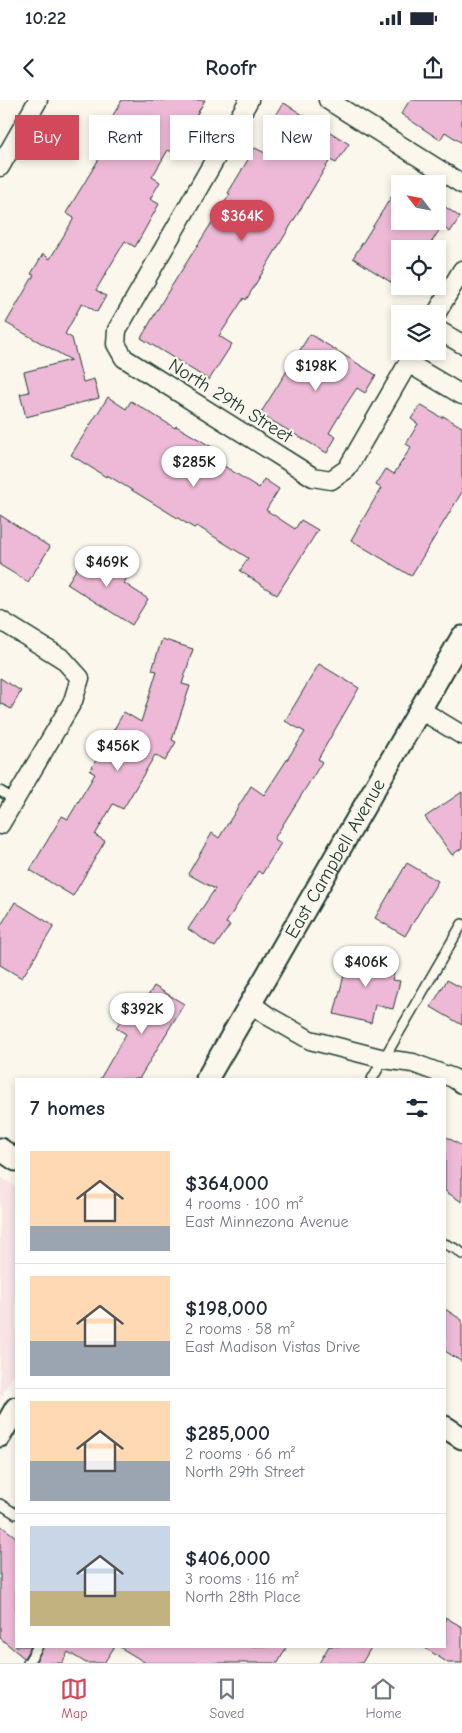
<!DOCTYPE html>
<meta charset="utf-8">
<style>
body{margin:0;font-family:"Comic Neue",sans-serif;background:#f2f2f3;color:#1f2937;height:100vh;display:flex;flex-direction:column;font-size:19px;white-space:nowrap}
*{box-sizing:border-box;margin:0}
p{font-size:16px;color:#747a83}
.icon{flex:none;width:28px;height:28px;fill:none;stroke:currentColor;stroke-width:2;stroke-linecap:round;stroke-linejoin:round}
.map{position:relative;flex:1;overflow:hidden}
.sheet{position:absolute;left:15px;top:978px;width:431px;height:570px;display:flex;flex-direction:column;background:#fff;border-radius:0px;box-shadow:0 2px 8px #0003}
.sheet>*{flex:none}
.banner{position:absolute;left:15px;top:15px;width:432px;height:45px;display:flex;gap:10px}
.needle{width:32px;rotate:302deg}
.fabs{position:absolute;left:391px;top:75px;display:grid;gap:10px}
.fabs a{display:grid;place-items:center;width:55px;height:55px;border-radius:0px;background:#fff;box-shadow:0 2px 8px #0003;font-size:25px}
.price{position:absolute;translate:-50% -42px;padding:0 11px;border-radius:18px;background:#fff;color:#222;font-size:16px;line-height:32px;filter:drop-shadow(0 1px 2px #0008)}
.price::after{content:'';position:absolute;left:50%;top:30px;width:15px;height:11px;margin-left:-8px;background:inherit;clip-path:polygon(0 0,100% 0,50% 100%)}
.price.selected{background:#d1495b;color:#fff}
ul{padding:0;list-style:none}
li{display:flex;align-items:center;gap:15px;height:125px;padding:0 15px}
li+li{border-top:1px solid #e0e1e3}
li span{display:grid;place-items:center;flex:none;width:140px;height:100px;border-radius:0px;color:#555}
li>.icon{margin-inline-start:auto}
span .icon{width:60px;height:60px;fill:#fffc;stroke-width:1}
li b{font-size:21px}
h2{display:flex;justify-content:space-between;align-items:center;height:60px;padding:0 15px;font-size:21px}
.pill{padding:0 18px;border-radius:0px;background:#fff;box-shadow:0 2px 8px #0003;font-size:18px;line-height:45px}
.pill.selected{background:#d1495b;color:#fff}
.status{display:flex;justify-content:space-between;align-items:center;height:35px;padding:0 25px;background:#fff;direction:ltr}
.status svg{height:14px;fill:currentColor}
header{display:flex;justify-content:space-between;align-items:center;height:65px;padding:0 15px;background:#fff;font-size:22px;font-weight:800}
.menu{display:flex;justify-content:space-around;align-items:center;height:70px;border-top:1px solid #e0e1e3;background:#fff;font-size:14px;color:#747a83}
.menu a{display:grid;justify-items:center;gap:2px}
.menu .selected{color:#d1495b}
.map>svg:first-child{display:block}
.built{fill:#f7e4e5}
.building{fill:#edb9d6;stroke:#1f3d34}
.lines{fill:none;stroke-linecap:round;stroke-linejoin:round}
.service-casing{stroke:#1f3d34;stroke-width:12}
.minor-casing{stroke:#1f3d34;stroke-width:21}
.tertiary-casing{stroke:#1f3d34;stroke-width:25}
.service{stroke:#fbf7ec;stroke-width:9}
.minor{stroke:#fbf7ec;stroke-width:18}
.tertiary{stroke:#fbf7ec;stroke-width:21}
.labels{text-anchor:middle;stroke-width:4.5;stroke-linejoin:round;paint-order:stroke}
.street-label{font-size:19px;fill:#1f3d34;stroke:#fbf7ec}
</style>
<div class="status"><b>10:22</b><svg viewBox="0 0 49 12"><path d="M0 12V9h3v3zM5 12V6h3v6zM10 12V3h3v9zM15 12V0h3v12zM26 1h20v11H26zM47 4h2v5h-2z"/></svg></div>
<header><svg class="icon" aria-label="back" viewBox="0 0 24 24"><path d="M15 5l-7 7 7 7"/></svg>Roofr<svg class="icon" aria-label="share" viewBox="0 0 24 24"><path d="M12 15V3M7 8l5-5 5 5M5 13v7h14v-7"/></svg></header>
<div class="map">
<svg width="462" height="1563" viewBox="0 0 462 1563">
<rect width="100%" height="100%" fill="#fbf7ec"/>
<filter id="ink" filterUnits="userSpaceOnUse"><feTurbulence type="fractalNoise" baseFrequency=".02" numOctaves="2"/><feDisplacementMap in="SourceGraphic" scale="10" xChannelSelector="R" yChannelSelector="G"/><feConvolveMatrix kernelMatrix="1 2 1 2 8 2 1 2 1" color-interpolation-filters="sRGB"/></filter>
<g filter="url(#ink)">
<!-- built -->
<path class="built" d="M0,1077L16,1087V1270L0,1298Z"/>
<!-- building -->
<path class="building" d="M122,0H205L184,37L186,38L176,54L168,50L152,77L160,82L150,99L159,104L135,147L125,141L96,190L106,196L97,212L82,203L65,234L72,238L83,282L94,279L99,298L26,317L20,294L29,292L24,272L71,260L6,223L34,175L31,174L43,154L50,159L74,118L66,113L108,44L99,39Z
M410,0H462V43L445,32L440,40L401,14Z
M284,3L349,44L336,63L330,60L246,200L244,198L219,236L232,244L209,280L141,238L166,195L230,94L228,93L255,48L265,53L282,25L273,19Z
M400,83V121H438V102L460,117L450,132L442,126L427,149H400V188L353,158Z
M310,234L376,275L365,293L357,288L345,306L329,333L336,337L327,353L260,314Z
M108,297L126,309L131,301L175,328L176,326L200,340L218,351L213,359L259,388L264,379L279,389L266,410L295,429L301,420L318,430L277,495L240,471L248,458L197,426L194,428L107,375L106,377L71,355Z
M420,305L442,318L443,316L462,327V392L411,476L351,440L381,388L376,385L386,369L394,374L411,347L406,344L418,324L411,319Z
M0,415L50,447L28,482L0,465Z
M88,450L128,476L124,483L148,499L132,525L67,484Z
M162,539L193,549L182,584L190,586L172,640L176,642L165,661L155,655L123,709L113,704L95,735L105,741L73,796L30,770L62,716L68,719L95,674L90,671L124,612L141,622L157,571L152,570Z
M319,564L359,588L318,659L322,662L274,739L281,743L262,774L258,771L226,823L230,825L215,847L188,829L215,789L188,774L212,733L219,738L251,686L264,695L305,632L285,621Z
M0,578L21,591L11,609L0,603Z
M462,692V748L452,755L425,717Z
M407,763L438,781L405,836L375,818Z
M15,802L54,826L22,878L0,865V827Z
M350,852L397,864L392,880L400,881L393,909L375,905L371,923L334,914Z
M447,880L462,888V925L431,907Z
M154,886L184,904L139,979H100L126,934L116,928L133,900L142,906Z
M445,1036L462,1046V1102L445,1091Z
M445,1209L462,1220V1262L445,1251Z
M0,1425L16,1437V1546H31L24,1558L0,1538Z
M445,1517L462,1527V1563H448L422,1546H445Z
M44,1546H115L104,1563H86L68,1552L62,1563H35Z
M118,1546H287L278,1563H146Z
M329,1546H372L362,1563H319Z"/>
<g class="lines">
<defs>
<path id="service" d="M0,691L15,700
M372,979L462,824
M445,1144L458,1150L462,1154
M0,1404L16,1414
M28,1563L38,1546"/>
<path id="minor" d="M249,0L117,230L116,244L124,258L313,377L331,380L347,369L415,251
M328,0L462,84
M0,67L38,0
M436,214L462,170
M438,230L462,244
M408,263L462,295
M0,520L63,559L80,578L73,601L0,725
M419,609L462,635
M250,903L268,916L310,940L384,959L413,963L453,978L462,984"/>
<g id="tertiary">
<path id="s1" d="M207,979L462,537"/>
<path d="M0,1049L16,1060"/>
<path d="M445,1327L462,1338"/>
<path d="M0,1336L16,1308"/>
</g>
</defs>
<!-- service casing -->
<use href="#service" class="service-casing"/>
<!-- minor casing -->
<use href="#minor" class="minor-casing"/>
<!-- tertiary casing -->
<use href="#tertiary" class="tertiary-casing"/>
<!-- service -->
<use href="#service" class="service"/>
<!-- minor -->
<use href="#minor" class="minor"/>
<!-- tertiary -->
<use href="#tertiary" class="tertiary"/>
</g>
</g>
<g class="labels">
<!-- street labels -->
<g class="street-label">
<text transform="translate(231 300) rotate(32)" y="7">North 29th Street</text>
<text dy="7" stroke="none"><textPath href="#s1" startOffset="255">East Campbell Avenue</textPath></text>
</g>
</g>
</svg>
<div class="fabs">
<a><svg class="needle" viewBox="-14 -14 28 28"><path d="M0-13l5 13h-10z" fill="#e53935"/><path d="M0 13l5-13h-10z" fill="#747a83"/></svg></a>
<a><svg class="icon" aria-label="locate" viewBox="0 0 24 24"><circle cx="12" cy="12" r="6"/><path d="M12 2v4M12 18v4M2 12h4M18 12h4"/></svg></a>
<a><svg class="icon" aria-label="layers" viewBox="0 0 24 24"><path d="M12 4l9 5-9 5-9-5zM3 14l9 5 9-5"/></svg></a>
</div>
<b class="price selected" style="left:242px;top:142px">$364K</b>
<b class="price" style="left:316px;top:292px">$198K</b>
<b class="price" style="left:194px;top:388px">$285K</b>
<b class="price" style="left:107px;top:488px">$469K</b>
<b class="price" style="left:118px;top:672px">$456K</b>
<b class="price" style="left:366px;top:888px">$406K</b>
<b class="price" style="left:142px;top:935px">$392K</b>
<div class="banner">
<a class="pill selected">Buy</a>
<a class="pill">Rent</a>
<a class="pill">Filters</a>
<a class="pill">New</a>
</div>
<section class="sheet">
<h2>7 homes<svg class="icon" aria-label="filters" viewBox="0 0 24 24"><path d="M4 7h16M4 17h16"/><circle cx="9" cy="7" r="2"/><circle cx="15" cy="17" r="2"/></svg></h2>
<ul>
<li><span style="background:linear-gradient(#ffd9b3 75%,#9aa5b1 0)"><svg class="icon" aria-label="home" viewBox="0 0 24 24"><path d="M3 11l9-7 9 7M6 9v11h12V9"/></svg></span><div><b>$364,000</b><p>4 rooms · 100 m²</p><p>East Minnezona Avenue</p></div></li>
<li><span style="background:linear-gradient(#ffd9b3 65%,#9aa5b1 0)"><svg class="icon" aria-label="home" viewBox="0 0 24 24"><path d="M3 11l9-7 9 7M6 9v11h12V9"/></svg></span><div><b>$198,000</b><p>2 rooms · 58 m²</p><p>East Madison Vistas Drive</p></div></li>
<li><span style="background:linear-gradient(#ffd9b3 60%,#9aa5b1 0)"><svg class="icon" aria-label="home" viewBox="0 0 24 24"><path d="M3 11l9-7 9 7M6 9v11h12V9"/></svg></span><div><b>$285,000</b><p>2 rooms · 66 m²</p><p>North 29th Street</p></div></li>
<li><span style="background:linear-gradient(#c9d6e8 65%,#c2b280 0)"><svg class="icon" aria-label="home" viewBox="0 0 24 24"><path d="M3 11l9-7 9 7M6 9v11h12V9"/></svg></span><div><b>$406,000</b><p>3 rooms · 116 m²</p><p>North 28th Place</p></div></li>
</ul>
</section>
</div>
<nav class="menu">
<a class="selected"><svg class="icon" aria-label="map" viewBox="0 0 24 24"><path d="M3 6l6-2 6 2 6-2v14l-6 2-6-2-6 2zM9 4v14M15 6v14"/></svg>Map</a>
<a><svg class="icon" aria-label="saved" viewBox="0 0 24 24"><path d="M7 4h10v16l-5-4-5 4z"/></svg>Saved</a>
<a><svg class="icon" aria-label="home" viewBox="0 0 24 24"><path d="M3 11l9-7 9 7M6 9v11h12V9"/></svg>Home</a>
</nav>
